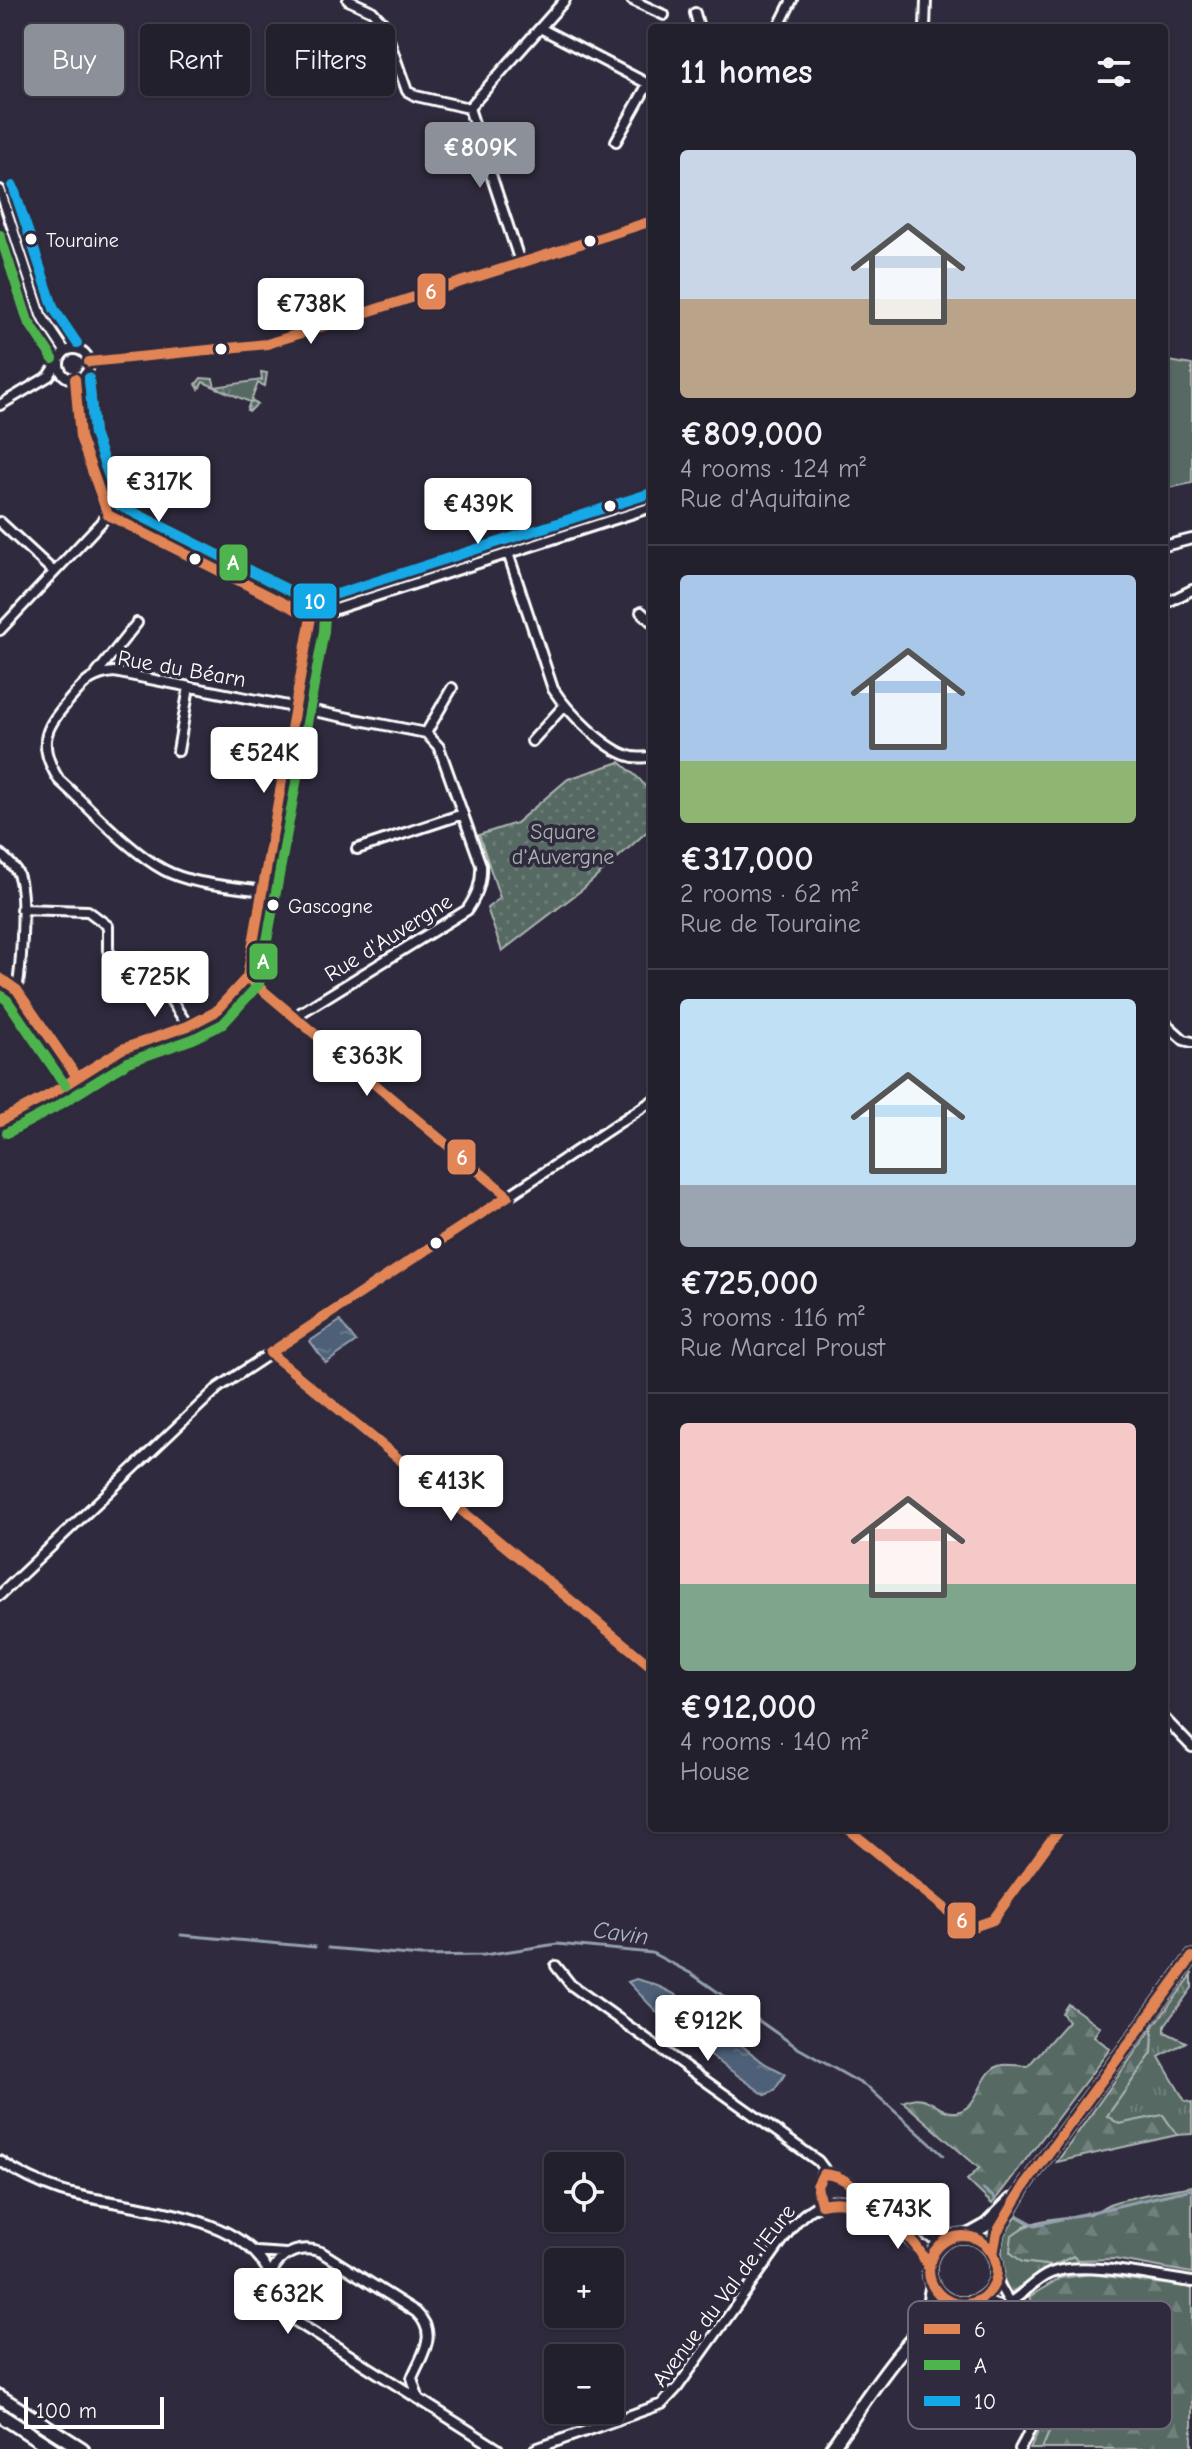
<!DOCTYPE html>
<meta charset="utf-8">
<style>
body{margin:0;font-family:"Comic Neue",sans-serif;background:#2f2d3a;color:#f1f3f6;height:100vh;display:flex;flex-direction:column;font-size:30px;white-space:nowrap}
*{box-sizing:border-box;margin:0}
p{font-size:26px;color:#a3a3aa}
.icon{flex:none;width:44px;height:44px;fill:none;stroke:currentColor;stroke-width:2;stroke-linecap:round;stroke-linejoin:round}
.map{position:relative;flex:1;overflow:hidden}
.panel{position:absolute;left:648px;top:24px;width:520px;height:1808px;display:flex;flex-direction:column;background:#23202e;border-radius:8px;box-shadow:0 2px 6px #0004,0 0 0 2px #403e4a}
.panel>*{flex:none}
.guide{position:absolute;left:24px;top:24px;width:504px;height:72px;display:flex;gap:16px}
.buttons{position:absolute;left:544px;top:2152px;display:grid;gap:16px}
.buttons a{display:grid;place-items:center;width:80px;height:80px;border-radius:8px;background:#23202e;box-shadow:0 2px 6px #0004,0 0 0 2px #403e4a;font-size:40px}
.scale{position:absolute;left:24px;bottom:20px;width:140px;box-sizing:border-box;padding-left:8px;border:4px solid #fff;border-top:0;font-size:22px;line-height:28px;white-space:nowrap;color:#fff;-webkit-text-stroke:6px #2f2a3d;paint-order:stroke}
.price{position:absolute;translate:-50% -68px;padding:0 18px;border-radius:8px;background:#fff;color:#222;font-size:26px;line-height:52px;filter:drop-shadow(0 2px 4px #0008)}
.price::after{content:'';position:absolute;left:50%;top:48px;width:24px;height:18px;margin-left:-12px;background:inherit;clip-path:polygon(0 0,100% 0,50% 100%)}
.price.selected{background:#8c9099;color:#fff}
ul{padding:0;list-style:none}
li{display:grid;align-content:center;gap:16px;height:424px;padding:0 32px}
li+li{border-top:2px solid #403e4a}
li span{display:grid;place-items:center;height:248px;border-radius:8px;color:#555}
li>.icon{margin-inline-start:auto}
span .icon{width:144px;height:144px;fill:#fffc;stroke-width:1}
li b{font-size:34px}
h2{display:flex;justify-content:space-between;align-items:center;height:96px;padding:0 32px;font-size:34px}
.chip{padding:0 28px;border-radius:8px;background:#23202e;box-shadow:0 2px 6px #0004,0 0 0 2px #403e4a;font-size:28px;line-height:72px}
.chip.selected{background:#8c9099;color:#fff}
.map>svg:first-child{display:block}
.grass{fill:url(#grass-tufts);stroke:#abb4b2;stroke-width:2}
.forest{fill:url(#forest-firs);stroke:#abb4b2;stroke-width:2}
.park{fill:url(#park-dots);stroke:#abb4b2;stroke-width:2}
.pitch{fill:#576a64;stroke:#abb4b2;stroke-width:2}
.water{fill:url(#water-ripples);stroke:#94a0ae;stroke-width:2}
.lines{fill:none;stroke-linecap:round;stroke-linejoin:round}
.stream{stroke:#94a0ae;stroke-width:3}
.street-casing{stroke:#fff;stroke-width:14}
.secondary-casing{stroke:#fff;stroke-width:17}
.primary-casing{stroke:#fff;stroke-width:18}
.street{stroke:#2f2a3d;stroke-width:8}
.secondary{stroke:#2f2a3d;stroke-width:11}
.primary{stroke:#2f2a3d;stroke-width:12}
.bus-1-casing{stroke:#2f2a3d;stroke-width:16}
.bus-2-casing{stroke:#2f2a3d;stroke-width:16}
.bus-3-casing{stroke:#2f2a3d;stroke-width:16}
.bus-1{stroke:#e28557;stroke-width:10}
.bus-2{stroke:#4eb44e;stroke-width:10}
.bus-3{stroke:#13a8e7;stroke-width:10}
.bus-dot{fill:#fff;stroke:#2f2a3d;stroke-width:3}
.labels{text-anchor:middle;stroke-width:7;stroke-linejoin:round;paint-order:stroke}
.bus-label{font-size:20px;fill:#fff;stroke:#2f2a3d;text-anchor:start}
.street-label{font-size:22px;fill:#fff;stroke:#2f2a3d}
.park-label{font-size:22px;fill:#abb4b2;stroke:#2f2a3d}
.water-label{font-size:24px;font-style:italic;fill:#afb8c2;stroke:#2f2a3d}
.key{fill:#2f2a3d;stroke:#6d6a77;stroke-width:2}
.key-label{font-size:22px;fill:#fff}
.line-badge{stroke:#2f2a3d;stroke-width:3}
.badge-label{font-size:22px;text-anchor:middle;font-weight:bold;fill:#fff}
</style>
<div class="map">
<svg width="1192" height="2449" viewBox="0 0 1192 2449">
<defs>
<pattern id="grass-tufts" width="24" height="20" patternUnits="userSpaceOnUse" patternTransform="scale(2)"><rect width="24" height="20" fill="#576a64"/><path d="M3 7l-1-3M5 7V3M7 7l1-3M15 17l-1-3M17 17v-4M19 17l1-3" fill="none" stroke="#70807b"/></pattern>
<pattern id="forest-firs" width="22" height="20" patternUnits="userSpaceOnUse" patternTransform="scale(2)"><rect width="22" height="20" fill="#576a64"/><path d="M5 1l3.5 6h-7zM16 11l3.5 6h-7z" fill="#70807b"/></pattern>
<pattern id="park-dots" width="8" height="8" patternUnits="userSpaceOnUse" patternTransform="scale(2)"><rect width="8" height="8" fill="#576a64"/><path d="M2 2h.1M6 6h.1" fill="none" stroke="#70807b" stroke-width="1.8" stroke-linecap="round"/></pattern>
<pattern id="water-ripples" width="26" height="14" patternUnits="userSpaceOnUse" patternTransform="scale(2)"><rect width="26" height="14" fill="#4d6178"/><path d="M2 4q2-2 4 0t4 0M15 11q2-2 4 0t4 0" fill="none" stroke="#68798c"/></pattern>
</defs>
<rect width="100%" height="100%" fill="#2f2a3d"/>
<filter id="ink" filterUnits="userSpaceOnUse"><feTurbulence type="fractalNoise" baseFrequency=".0125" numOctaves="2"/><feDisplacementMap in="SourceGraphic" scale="16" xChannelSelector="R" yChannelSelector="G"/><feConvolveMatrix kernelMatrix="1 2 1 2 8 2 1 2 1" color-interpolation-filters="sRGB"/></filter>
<g filter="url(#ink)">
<!-- grass -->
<path class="grass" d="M261,372L267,373L265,386L258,383L251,401L257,404L250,411L247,410L250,402L203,382L199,389L196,384L201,378L213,379L215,387L262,380Z
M1192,1975V1988L1165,2025V2032L1186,2042L1159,2057L1185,2101L1192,2103V2134L1177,2135L1163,2115L1119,2124L1107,2116L1152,2053L1153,2027Z
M1016,2216L1030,2224L1024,2226L1022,2262L1053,2266L1073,2256L1078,2260L1076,2266L1043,2272L1010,2293C1004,2283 1004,2280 1003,2269C1001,2243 998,2238 1016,2216Z
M1035,2308C1059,2354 1066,2401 1042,2449H1030C1056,2398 1053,2365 1028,2314Z"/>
<!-- forest -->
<path class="forest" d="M1068,2004L1100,2027L1094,2036L1110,2049L992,2204L967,2180L979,2168L903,2102C928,2089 936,2114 956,2112C981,2109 979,2068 1003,2065C1010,2064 1020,2066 1028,2066L1068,2021L1062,2013Z
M1153,2027L1152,2053L1107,2116L1119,2124L1163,2115L1177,2135L1057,2162Z
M1192,2186V2273L1114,2259L1078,2260L1073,2256L1053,2266L1022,2262L1010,2252L1012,2235C1034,2217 1061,2219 1089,2214C1098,2212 1103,2206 1112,2203C1138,2195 1165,2191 1192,2186Z
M1091,2274L1192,2288V2449H1042C1069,2394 1057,2348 1029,2297L1060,2278Z"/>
<!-- park -->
<path class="park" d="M620,762C650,788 652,787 652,827L583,889L502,951L487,908L500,898L479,835L516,823L568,779Z"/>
<!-- pitch -->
<path class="pitch" d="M1164,360L1192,365V483L1164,489Z"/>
<!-- water -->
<path class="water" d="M340,1321L356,1342L326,1363L310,1341Z
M636,1979C688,1991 722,2032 763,2062C770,2067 778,2069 785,2074L774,2091L765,2095L672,2028L628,1982Z"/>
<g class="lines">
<!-- stream -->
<path class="stream" d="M181,1935L315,1947
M328,1948L421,1956L484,1955L557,1944L652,1953L692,1974L798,2048L869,2088L943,2155
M983,2189L996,2199
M1015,2214L1035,2225L1192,2189"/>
<defs>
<path id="street" d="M348,0L372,11L383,23L407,91L416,96L469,108
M632,0L664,15
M695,13L699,28
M540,28L652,86
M778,28L792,0
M925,28L926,0
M469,108L520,262
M469,108L565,0
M616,141L648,84
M0,190L41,315L65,351
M59 364a15 15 0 1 1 30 0a15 15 0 1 1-30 0Z
M89,362L267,344L652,221
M75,379L80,437L108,515L311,617L652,507
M0,405L49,376L59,361
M0,522L54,572
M1164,546L1192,539
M508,553L553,689C567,711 607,752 633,757C639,758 646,757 652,757
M1164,604L1192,590
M641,612L652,622
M0,630L108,515
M97,673L137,623
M426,733L452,688
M532,741L564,706
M178,751L189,687
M357,849L463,814
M0,854C6,859 13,865 17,872C27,891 21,968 17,990
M262,891C231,886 192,885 164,870C131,853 88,806 59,780C35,742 46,727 72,697C86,681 93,674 114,672L426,733L439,747L481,865C482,883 477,895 467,910L294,1017
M21,909L88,911L108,926V950L120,970L137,958L144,959L188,1026
M120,970L131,986L141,989L156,977
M247,977L311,617
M247,977L508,1196
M0,978L17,990L77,1077
M1164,1022L1184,1040L1192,1042
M0,1121L49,1095L122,1049L188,1026L215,1012L247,977
M270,1353L652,1667
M0,1595L218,1388L652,1101
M1164,1718L1192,1747
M847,1828L958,1919L976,1926L993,1920L1060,1828
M556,1966L571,1985L818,2161L824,2169L817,2186L821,2204
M0,2161C18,2173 40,2184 61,2191C121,2209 244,2209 270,2276
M823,2174C843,2173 858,2186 863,2204
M893,2223L933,2238L949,2239
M256,2252L286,2254
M996,2277C1002,2294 1015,2310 1025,2325C1053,2367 1043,2409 1020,2449
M976,2302L991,2303L1015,2312
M1010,2302C1024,2294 1035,2279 1051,2273C1082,2260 1157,2277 1192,2282
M418,2397L412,2378C421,2355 440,2335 416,2312L321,2252C282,2238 252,2283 281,2312L498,2449
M535,2449L662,2404L677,2388L792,2227C827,2183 867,2200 901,2232C912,2243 923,2252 928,2267"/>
<path id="secondary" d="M929 2270a34 34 0 1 1 68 0a34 34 0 1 1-68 0Z
M967,2236L985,2226L1011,2200
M993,2254L997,2232L1025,2185L1192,1957
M918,2328L928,2307L932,2286
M831,2449C862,2407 910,2323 958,2304"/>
<path id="primary" d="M0,2397L82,2449
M0,2415L53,2449"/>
</defs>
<!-- street casing -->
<use href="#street" class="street-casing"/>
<!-- secondary casing -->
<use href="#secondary" class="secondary-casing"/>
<!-- primary casing -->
<use href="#primary" class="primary-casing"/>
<!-- street -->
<use href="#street" class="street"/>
<!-- secondary -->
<use href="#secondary" class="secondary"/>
<!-- primary -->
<use href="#primary" class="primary"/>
<defs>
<path id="bus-1" d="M89,362L267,344L652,221
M75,379L80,437L108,515L311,617L247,977
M247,977L508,1196L270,1353L652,1667
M0,978L17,990L77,1077
M0,1121L49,1095L122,1049L188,1026L215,1012L247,977
M847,1828L958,1919L976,1926L993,1920L1060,1828
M863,2204C856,2185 843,2175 823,2174L817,2186L821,2204C864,2195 911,2227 928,2267
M929 2270a34 34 0 1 1 68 0a34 34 0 1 1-68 0Z
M993,2254L997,2232L1025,2185L1192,1957"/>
<path id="bus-2" d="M0,235L28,321L53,359
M0,995L7,1000L65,1085
M7,1133L56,1107L128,1062L193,1039L223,1024L259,984L324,631L325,614L318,605L119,505L94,434L89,378"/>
<path id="bus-3" d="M13,186L54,309L77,343
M89,378L94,434L119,505L312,602L648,494"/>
</defs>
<!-- bus-1 casing -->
<use href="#bus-1" class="bus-1-casing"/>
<!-- bus-2 casing -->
<use href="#bus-2" class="bus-2-casing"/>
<!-- bus-3 casing -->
<use href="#bus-3" class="bus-3-casing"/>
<!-- bus-1 -->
<use href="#bus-1" class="bus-1"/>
<!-- bus-2 -->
<use href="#bus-2" class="bus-2"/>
<!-- bus-3 -->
<use href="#bus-3" class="bus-3"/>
</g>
</g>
<!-- markers -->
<g class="bus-dot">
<circle cx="31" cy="239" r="7"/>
<circle cx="590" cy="241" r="7"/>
<circle cx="221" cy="349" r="7"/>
<circle cx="610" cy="506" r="7"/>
<circle cx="195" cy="559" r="7"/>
<circle cx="273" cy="905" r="7"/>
<circle cx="436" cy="1243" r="7"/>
</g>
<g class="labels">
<!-- bus labels -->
<g class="bus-label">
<text x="46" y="247">Touraine</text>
<text x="288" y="913">Gascogne</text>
</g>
<!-- street labels -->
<g class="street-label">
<text transform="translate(182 668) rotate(10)" y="8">Rue du Béarn</text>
<text transform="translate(388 937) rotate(-32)" y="8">Rue d'Auvergne</text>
<text transform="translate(723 2295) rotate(-53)" y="8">Avenue du Val de l'Eure</text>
</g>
<!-- park labels -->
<g class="park-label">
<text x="563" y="839">Square<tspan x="563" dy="25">d'Auvergne</tspan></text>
</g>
<!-- water labels -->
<g class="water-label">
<text transform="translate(621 1933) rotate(8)" y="8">Cavin</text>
</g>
</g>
<!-- legend -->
<rect x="908" y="2301" width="264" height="128" rx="12" class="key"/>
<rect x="924" y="2324" width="36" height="10" fill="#e28557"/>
<rect x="924" y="2360" width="36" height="10" fill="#4eb44e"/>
<rect x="924" y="2396" width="36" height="10" fill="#13a8e7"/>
<g class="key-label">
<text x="974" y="2337">6</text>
<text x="974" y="2373">A</text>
<text x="974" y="2409">10</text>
</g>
<g class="line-badge">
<rect x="416" y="272" width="31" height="39" rx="8" fill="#e28557"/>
<rect x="218" y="543" width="31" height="39" rx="8" fill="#4eb44e"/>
<rect x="292" y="582" width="46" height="38" rx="8" fill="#13a8e7"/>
<rect x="248" y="942" width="31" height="39" rx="8" fill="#4eb44e"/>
<rect x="446" y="1138" width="31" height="38" rx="8" fill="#e28557"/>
<rect x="946" y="1901" width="31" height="39" rx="8" fill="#e28557"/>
</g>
<g class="badge-label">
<text x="431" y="299">6</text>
<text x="233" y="570">A</text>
<text x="315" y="609">10</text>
<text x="263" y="969">A</text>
<text x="462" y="1165">6</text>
<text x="962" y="1928">6</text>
</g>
</svg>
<div class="buttons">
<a><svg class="icon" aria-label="locate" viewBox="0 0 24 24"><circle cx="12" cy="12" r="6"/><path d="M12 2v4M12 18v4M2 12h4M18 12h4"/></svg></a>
<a>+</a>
<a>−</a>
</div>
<div class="scale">100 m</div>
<b class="price selected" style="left:480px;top:190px">€809K</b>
<b class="price" style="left:311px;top:346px">€738K</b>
<b class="price" style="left:159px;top:524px">€317K</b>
<b class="price" style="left:478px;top:546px">€439K</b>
<b class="price" style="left:264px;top:795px">€524K</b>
<b class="price" style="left:155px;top:1019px">€725K</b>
<b class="price" style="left:367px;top:1098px">€363K</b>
<b class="price" style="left:451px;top:1523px">€413K</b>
<b class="price" style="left:708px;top:2063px">€912K</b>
<b class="price" style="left:898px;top:2251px">€743K</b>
<b class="price" style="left:288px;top:2336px">€632K</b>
<div class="guide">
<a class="chip selected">Buy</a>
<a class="chip">Rent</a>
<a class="chip">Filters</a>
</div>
<section class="panel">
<h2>11 homes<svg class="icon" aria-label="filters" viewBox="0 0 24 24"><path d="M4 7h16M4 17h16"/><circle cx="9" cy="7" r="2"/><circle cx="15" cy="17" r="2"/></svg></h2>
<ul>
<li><span style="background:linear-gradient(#c9d6e8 60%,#b9a48a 0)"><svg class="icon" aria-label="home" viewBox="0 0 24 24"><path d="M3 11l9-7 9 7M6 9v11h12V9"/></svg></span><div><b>€809,000</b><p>4 rooms · 124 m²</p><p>Rue d'Aquitaine</p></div></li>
<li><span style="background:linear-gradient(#a9c7e8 75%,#8fb573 0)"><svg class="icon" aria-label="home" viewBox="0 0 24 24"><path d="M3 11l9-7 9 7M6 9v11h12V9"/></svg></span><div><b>€317,000</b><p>2 rooms · 62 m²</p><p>Rue de Touraine</p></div></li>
<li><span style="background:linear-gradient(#bfe0f5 75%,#9aa5b1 0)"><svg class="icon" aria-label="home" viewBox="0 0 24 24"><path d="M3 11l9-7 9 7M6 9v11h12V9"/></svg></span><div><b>€725,000</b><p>3 rooms · 116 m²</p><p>Rue Marcel Proust</p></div></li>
<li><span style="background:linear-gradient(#f6c9c9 65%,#7fa58c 0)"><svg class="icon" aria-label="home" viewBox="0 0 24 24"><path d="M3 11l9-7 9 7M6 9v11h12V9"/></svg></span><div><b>€912,000</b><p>4 rooms · 140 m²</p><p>House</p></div></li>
</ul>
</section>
</div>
